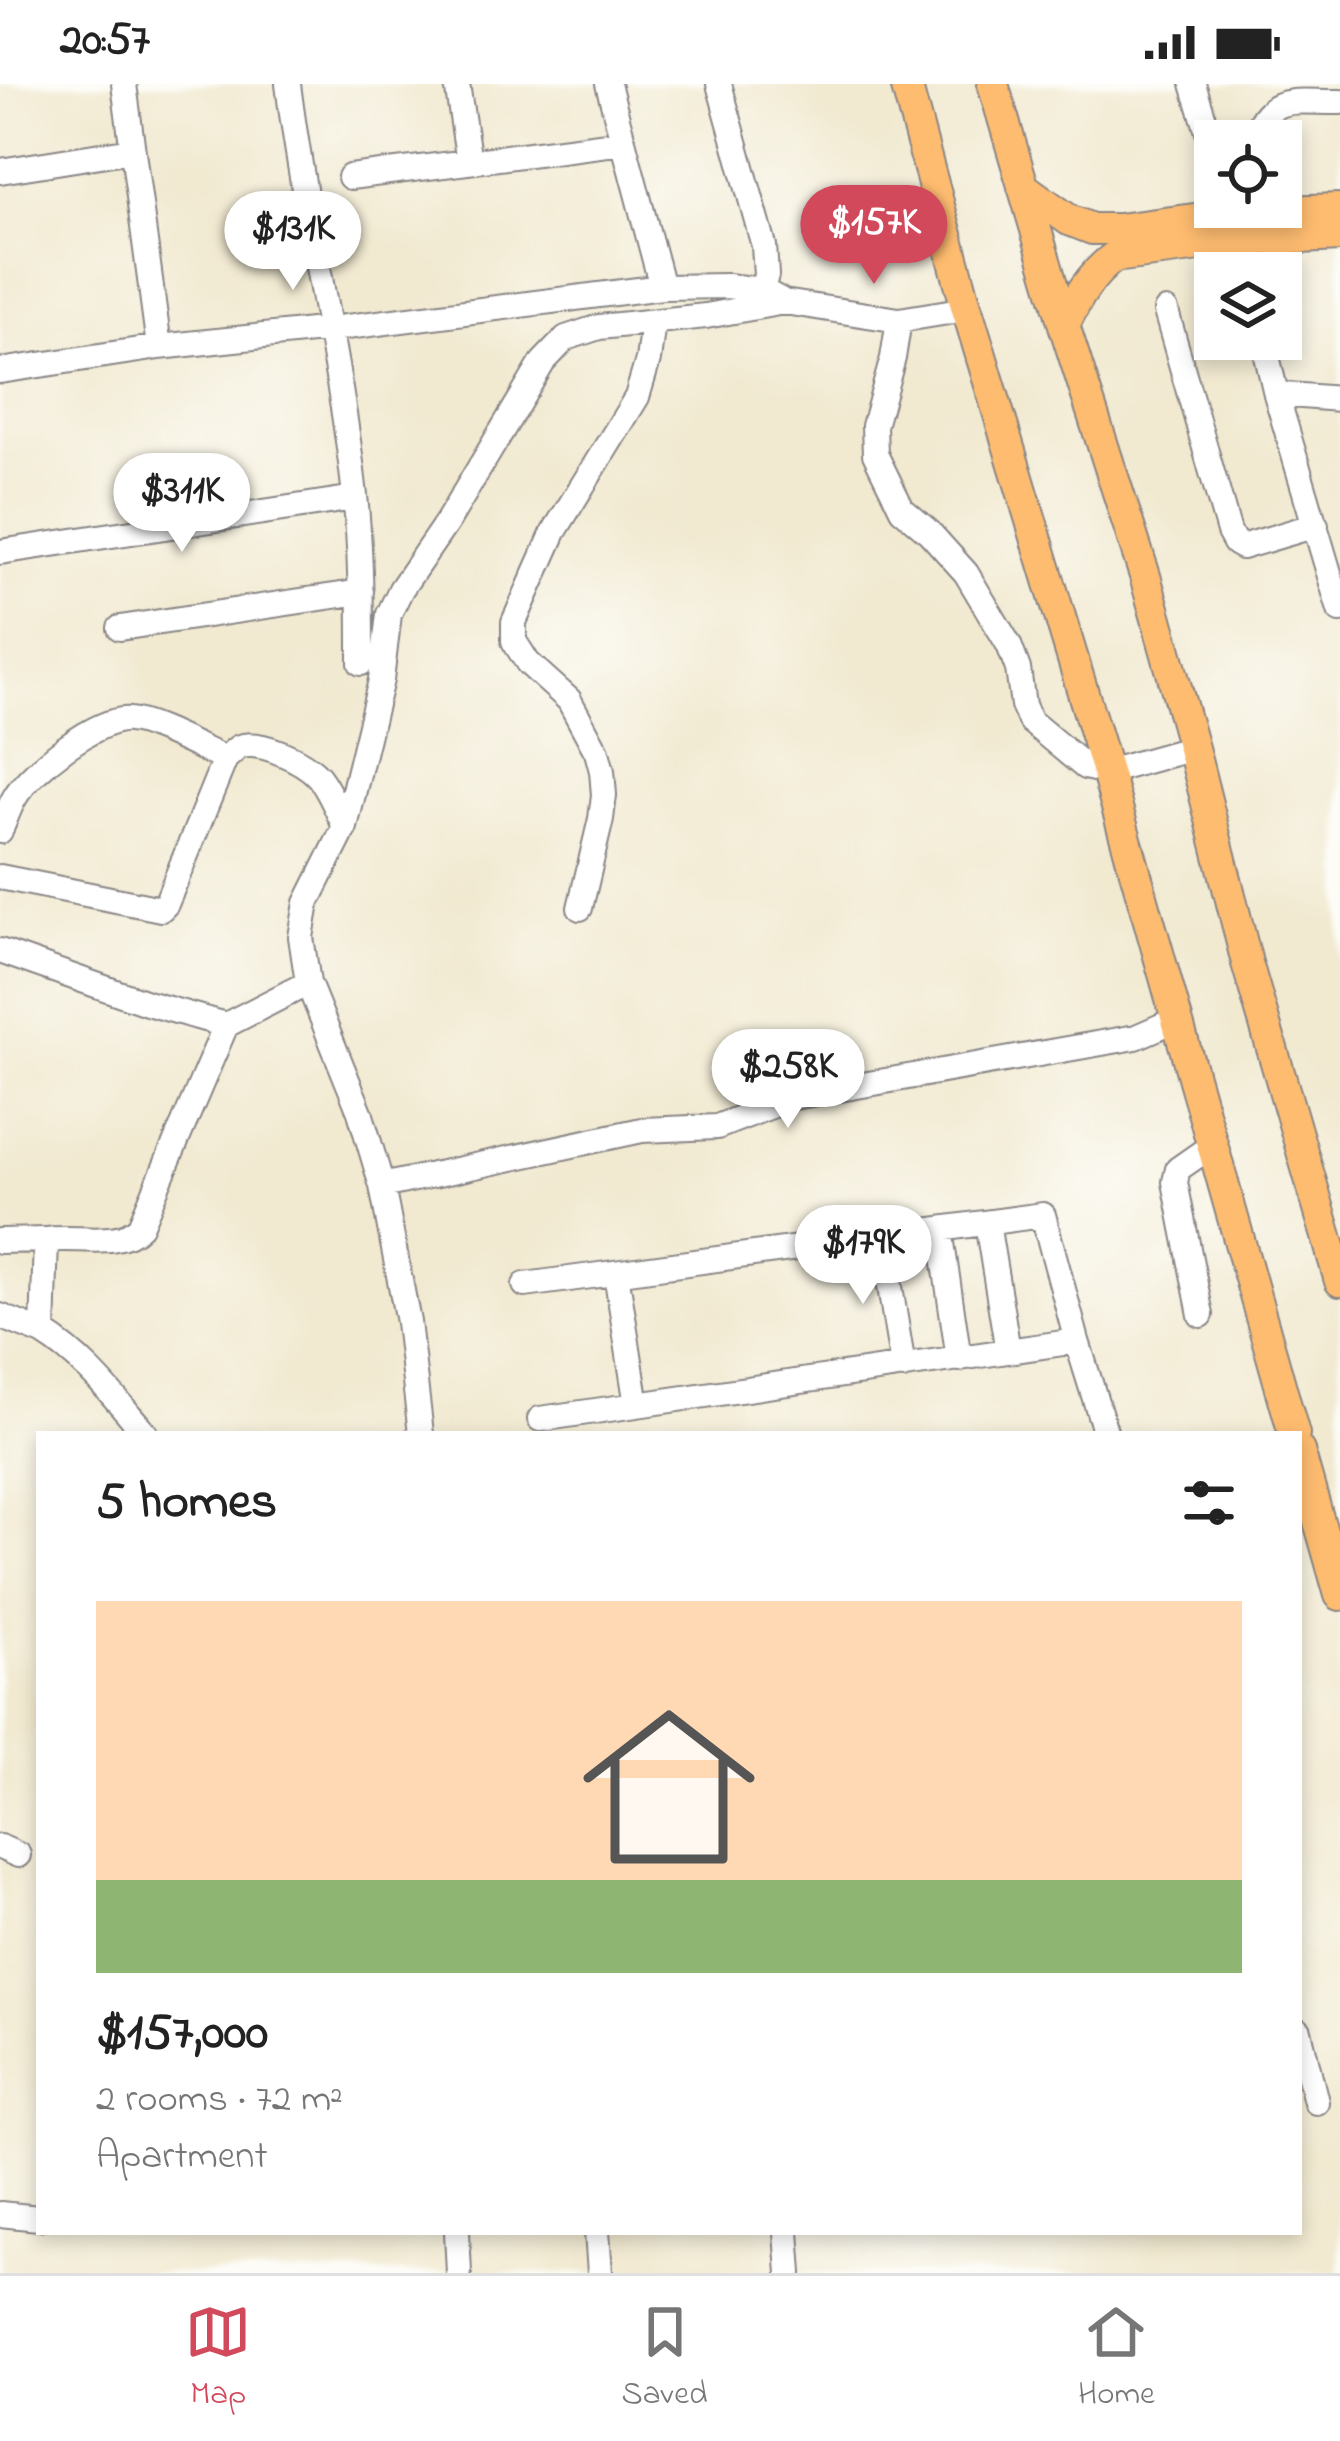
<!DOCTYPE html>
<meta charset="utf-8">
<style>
body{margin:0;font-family:"Indie Flower",sans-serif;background:#f2f2f2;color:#222;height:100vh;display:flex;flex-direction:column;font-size:45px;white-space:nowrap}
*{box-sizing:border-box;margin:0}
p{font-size:39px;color:#767676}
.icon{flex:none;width:66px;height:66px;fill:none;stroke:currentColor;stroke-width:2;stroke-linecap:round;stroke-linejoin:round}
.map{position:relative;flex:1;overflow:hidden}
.drawer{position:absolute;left:36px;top:1347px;width:1266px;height:804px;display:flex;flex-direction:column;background:#fff;border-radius:0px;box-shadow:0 6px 18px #0003}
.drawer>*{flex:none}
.controls{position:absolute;left:1194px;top:36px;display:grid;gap:24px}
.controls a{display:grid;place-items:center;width:108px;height:108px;border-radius:0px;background:#fff;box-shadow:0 6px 18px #0003;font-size:60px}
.price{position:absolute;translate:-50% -102px;padding:0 27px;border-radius:42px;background:#fff;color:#222;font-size:39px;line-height:78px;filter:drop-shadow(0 3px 6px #0008)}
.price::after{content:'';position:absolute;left:50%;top:72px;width:36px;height:27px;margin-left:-18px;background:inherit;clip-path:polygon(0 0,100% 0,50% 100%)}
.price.active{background:#d1495b;color:#fff}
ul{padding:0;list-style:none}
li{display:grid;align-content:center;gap:24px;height:636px;padding:0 60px}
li+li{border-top:3px solid #e0e0e0}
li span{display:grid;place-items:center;height:372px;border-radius:0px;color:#555}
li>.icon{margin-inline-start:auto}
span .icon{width:216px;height:216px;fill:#fffc;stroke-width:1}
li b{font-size:51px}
h2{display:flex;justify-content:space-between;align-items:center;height:144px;padding:0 60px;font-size:51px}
.status{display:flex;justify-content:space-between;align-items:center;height:84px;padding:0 60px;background:#fff;direction:ltr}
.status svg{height:33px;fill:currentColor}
.menu{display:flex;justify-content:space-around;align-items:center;height:168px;border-top:3px solid #e0e0e0;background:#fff;font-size:33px;color:#767676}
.menu a{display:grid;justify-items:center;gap:6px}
.menu .active{color:#d1495b}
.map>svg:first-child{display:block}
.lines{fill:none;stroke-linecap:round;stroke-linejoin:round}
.minor-casing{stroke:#8a8686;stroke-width:28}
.major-casing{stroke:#8a8686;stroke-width:34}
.minor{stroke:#fff;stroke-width:24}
.major{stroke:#febc70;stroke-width:30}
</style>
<div class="status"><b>20:57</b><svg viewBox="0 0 49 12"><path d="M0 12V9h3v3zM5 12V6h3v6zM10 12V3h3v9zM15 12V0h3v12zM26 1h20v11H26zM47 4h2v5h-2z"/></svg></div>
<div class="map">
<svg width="1340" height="2189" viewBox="0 0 1340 2189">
<rect width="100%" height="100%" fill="#fdfcf7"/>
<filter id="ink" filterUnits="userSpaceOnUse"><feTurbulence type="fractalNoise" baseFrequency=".00833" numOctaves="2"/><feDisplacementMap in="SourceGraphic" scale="24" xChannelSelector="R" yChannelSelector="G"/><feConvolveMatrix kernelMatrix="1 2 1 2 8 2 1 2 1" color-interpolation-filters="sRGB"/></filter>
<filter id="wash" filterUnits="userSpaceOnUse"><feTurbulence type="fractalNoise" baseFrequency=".004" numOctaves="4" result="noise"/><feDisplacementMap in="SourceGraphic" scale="48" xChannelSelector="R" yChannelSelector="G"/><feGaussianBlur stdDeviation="2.7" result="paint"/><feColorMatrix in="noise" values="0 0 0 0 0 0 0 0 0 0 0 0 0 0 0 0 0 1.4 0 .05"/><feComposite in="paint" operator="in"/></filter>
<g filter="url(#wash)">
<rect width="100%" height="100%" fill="#f1e9d0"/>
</g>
<g filter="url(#ink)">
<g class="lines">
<defs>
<path id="minor" d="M124,0L159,263
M288,0C305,138 340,274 355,412C361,467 361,524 361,579
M457,0L469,78
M608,0L662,203
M719,0L764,162L766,191L762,206
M1193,0L1215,70
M1253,57C1267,7 1296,19 1340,18
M0,87L132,66
M350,93L623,58
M1240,157L1248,189
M1166,227L1229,448L1235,459L1242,463L1316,441
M899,236L893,274L874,342L875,370L902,425L929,448L966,489L1009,561L1018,585L1023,621L1030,637L1085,683L1107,688L1193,664
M1263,255L1276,310L1340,526
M0,287L159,263L331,245L662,203L727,202L762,206L784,218
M1276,310L1340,315
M0,468L355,414
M120,544L361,508
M0,747C5,736 9,723 15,713C31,686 98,633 129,636C153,638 201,665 225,675
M0,793L161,825L166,820L225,675C226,674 237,664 239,663C260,655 304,677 318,692C330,707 337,726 345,743
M580,824L601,735L604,711L602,687L597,668L569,616L528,579L514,557V538L554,448L637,313L648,276L653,238
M0,867L147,919L226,941L308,899
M382,1102L642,1046L717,1043L794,1013L1136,953L1175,936
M987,1139L1008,1267
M940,1145L959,1275
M882,1153L903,1283
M46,1156C76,1151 119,1165 140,1142L226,941
M0,1157L46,1156L43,1249C85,1275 113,1312 146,1350
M616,1189L637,1321
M525,1201L1043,1131L1077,1257
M1201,1231L1175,1098L1178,1085L1211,1062
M0,1232L43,1249
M540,1335L1077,1257L1106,1350
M421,1350L408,1238L382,1102L360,1028L308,899L301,853L307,819L345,743L381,596L389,530L401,505L447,438L543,278L566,254L599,243L706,232L784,218L899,236L967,225
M0,1763L18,1771
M1299,1947L1316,2018
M0,2130L39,2134
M457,2148L459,2189
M597,2148L600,2189
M787,2148L790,2189"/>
<path id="major" d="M906,0L967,225L1107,688L1294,1350
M993,0L1064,241L1145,492L1193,664L1247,879L1340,1197
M1023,103L1069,136L1092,145H1118L1247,128L1340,125
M1064,241C1077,214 1090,191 1114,173L1240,157L1340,152
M1299,1367L1340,1511"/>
</defs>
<!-- minor casing -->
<use href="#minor" class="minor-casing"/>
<!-- major casing -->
<use href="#major" class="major-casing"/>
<!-- minor -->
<use href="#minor" class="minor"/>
<!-- major -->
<use href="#major" class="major"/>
</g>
</g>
</svg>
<div class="controls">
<a><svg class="icon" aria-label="locate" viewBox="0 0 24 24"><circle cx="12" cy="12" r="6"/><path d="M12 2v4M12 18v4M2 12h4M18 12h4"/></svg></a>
<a><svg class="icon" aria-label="layers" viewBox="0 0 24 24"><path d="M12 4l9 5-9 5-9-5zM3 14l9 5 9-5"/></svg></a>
</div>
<b class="price active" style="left:874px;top:203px">$157K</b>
<b class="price" style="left:293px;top:209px">$131K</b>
<b class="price" style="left:182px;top:471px">$311K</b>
<b class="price" style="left:788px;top:1047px">$258K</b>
<b class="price" style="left:863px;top:1223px">$179K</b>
<section class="drawer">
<h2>5 homes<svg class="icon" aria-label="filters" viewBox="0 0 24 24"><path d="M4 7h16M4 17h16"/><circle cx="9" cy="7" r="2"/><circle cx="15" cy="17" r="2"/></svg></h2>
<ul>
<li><span style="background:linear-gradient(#ffd9b3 75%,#8fb573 0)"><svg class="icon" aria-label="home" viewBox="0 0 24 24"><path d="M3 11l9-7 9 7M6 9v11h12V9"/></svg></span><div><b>$157,000</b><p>2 rooms · 72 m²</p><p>Apartment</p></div></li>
</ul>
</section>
</div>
<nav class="menu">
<a class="active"><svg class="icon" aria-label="map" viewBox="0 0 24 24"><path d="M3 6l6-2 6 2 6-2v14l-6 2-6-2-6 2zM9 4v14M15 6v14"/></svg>Map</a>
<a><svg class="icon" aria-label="saved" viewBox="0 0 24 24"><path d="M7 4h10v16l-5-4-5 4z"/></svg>Saved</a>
<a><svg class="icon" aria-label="home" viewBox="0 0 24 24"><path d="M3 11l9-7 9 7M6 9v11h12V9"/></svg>Home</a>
</nav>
